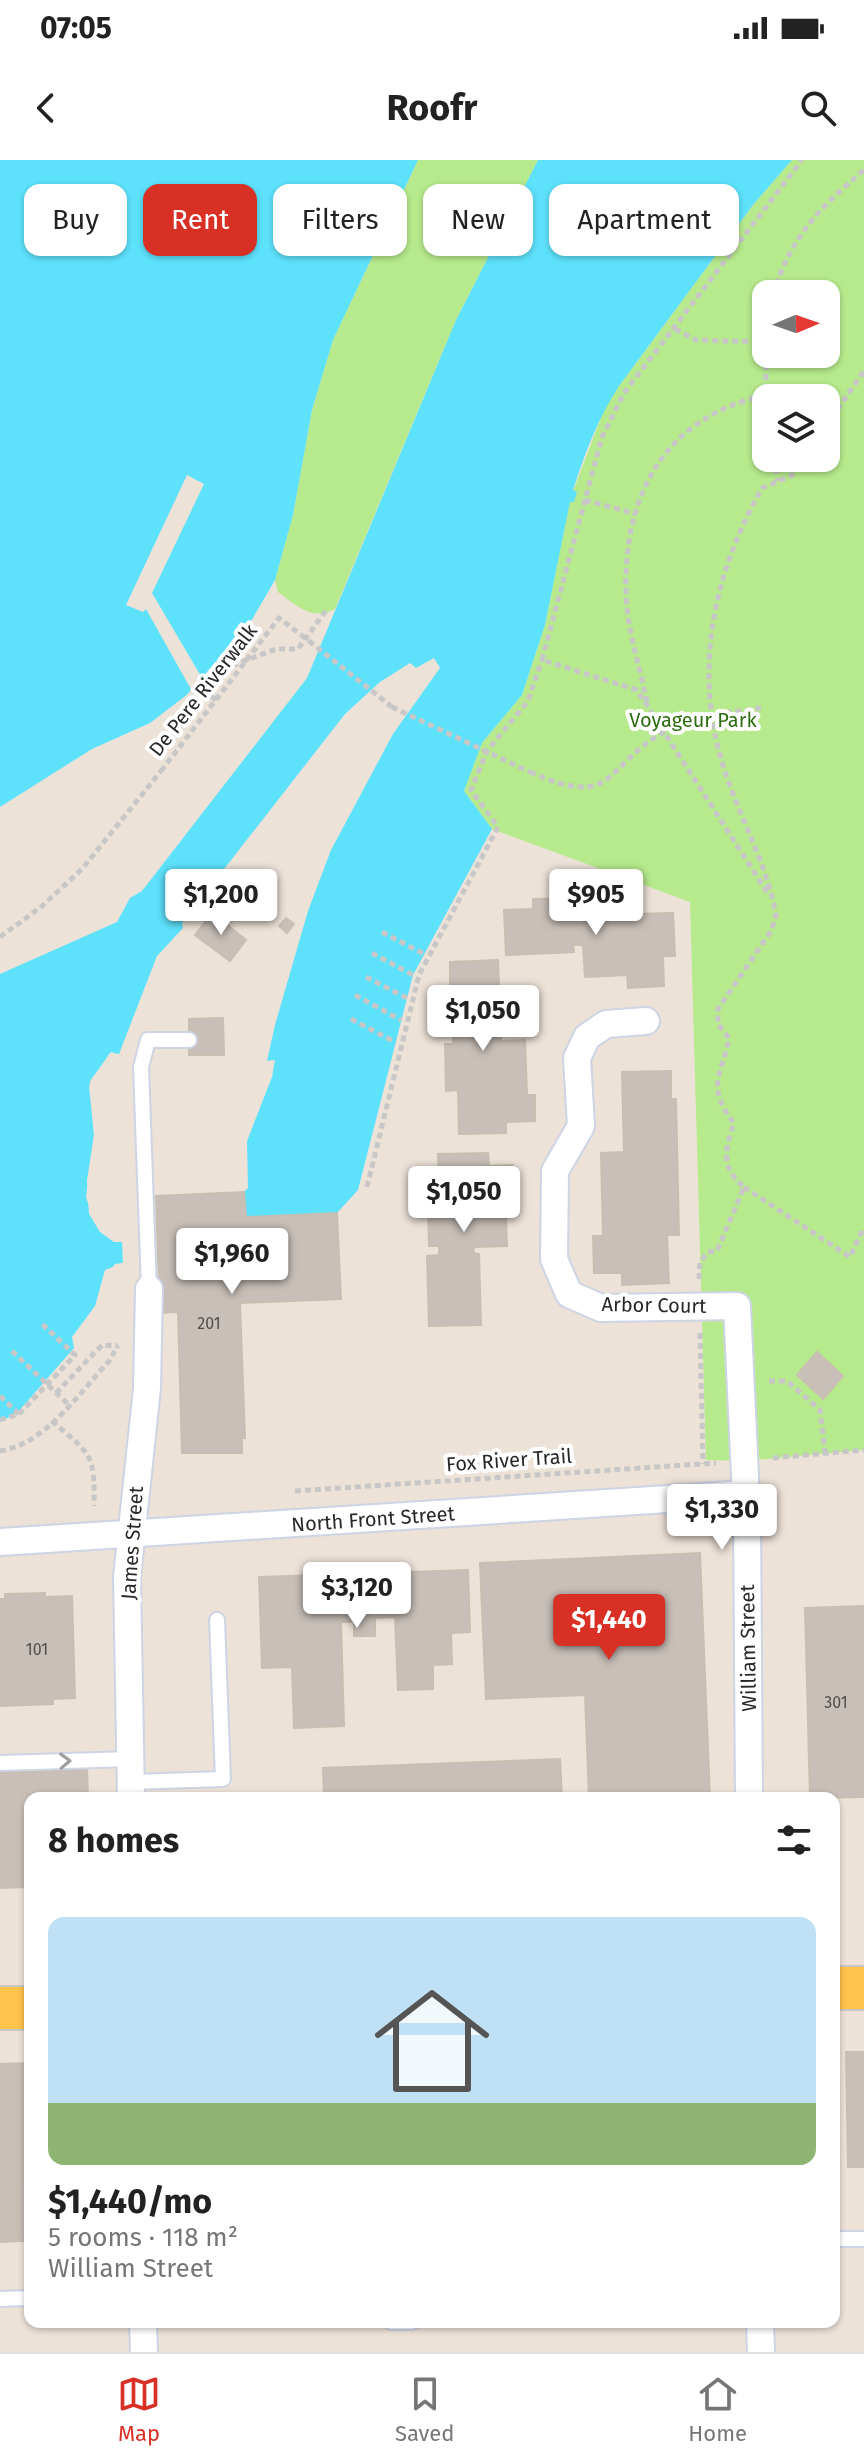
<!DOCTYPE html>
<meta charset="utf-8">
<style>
body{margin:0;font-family:"Fira Sans",sans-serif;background:#f2f2f2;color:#222;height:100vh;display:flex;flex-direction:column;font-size:30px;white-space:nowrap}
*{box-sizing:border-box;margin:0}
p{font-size:26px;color:#767676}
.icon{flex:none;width:44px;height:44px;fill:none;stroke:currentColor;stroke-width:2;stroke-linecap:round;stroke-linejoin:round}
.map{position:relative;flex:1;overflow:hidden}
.side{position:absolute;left:24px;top:1632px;width:816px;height:536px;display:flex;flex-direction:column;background:#fff;border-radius:16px;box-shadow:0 2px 6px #0004}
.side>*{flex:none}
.hud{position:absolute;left:24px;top:24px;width:816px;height:72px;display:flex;gap:16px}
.needle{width:52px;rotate:88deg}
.tools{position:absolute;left:752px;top:120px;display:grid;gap:16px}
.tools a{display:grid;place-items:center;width:88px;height:88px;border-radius:16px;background:#fff;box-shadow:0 2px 6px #0004;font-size:40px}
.price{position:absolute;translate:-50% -68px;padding:0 18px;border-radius:8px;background:#fff;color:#222;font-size:26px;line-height:52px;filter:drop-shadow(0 2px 4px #0008)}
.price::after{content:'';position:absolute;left:50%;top:48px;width:24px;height:18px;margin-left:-12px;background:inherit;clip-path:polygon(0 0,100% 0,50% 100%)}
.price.selected{background:#d93025;color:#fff}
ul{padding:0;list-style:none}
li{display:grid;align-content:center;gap:16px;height:424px;padding:0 24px}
li span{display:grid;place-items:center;height:248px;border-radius:16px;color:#555}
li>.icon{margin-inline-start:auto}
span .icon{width:144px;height:144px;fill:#fffc;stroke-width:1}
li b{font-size:34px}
h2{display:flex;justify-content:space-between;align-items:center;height:96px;padding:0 24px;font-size:34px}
.tag{padding:0 28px;border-radius:16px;background:#fff;box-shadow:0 2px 6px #0004;font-size:28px;line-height:72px}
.tag.selected{background:#d93025;color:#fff}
.status{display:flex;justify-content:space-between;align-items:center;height:56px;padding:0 40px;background:#fff;direction:ltr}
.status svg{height:22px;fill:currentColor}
header{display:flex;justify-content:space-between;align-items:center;height:104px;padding:0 24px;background:#fff;font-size:36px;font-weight:700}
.dock{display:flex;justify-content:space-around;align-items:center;height:112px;border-top:2px solid #e0e0e0;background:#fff;font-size:22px;color:#767676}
.dock a{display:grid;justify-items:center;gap:4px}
.dock .selected{color:#d93025}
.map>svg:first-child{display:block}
.green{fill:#b7ea8d;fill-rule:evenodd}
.water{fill:#5ee2fc}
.pier{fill:#ede2d8}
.building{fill:#c8bfb8;stroke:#c8beb2;stroke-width:2}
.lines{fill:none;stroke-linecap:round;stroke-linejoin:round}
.service-casing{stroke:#cdd4e4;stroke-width:18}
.minor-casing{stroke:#cdd4e4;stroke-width:30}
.primary-casing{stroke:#c7c7c7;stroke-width:46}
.path{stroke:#c7c7c7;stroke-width:5;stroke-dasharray:6 4;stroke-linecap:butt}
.service{stroke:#fff;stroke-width:14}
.minor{stroke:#fff;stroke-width:26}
.primary{stroke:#ffc24b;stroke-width:42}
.path-bridge{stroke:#c7c7c7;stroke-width:5;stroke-dasharray:6 4;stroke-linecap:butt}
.oneway{stroke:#9e9e9e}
.labels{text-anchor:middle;stroke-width:8;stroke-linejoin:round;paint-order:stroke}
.number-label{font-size:16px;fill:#504e4c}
.street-label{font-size:20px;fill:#282828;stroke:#fff}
.park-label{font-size:20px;fill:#2e6d11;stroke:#fff}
</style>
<div class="status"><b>07:05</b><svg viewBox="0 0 49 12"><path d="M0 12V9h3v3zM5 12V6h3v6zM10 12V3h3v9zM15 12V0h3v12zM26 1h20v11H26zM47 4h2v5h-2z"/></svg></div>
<header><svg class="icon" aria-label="back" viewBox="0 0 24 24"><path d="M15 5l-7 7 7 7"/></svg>Roofr<svg class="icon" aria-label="search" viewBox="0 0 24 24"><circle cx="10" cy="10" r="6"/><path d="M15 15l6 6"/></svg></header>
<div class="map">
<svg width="864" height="2192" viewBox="0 0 864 2192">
<rect width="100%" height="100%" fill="#ede2d8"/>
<!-- green -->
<path class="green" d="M418,0H538L456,160L335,449C312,461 297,446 278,432L275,420L293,355L312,250L333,180Z
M792,0H864V1290L745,1301L706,1300L690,742L492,669L464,631L482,583L522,535L545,465L570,341L576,331H573L605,247L619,226L753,45ZM766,134H826V194H766ZM766,238H826V298H766Z"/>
<!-- water -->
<path class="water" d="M0,0H418L333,180L312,250L293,355L275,420L250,463L155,571L96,597L0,653Z
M538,0H792L753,45L619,226C598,258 585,293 573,330L577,332L574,342H570L545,465L522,535L482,583L464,631L492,669L413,815L358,1030L337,1053L246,1057L244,1032L228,1033L235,1016L241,968L268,919L267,901L275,865L308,751L331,690L393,574L440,508L434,498L416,508L410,503L380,522L345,554L182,763L183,768L157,796L119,894L110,893L89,926L94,975L86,1037L93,1059L114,1082H122L123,1103L115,1104L110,1111C101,1136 93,1166 77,1187C63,1207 22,1256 0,1261V814L117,762L130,738L142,731L307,518L456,160Z"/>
<!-- pier -->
<path class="pier" d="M187,315L204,324L152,433L205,523L157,575L98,600L0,657V647L92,589L150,563L192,531L146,449L143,452L126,445Z
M111,892L117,894V898L112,897L107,902L93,926L98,975L90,1036L96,1057L122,1082H114L100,1072L89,1054L87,1020L94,975L90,921Z
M275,900L272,917L247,981L248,1028L244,1032L224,1033L231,1015L237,967L264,918L263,901Z
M123,1103L125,1107L118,1108L106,1125L95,1168L82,1188L26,1250L11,1262L0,1265L11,1260L74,1188L72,1177L95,1146L105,1110Z"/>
<!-- building -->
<path class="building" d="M628,737V754L673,753L675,796H663L664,826L628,828L627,815L585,817L583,785H573L574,792L506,795L504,750L533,749V739L574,738L575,748H581V739Z
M212,753L246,780L230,801L195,775Z
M286,758L294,764L287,773L279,766Z
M498,800L501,881L525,880L527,935H535V961L506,962V973L459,974L458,930L446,931L445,884H453V873H444L443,833H450V802Z
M223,858L224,895H189V859Z
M671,911V939H676L679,1075H667L669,1123L622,1125V1113H594L593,1076H603L601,993L624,992L622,912Z
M488,993L489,1006L513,1005L514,1032H505L507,1086L474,1087L473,1093L479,1094L481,1165L429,1166L427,1096L439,1095V1086H429L428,1043L439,1042L438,994Z
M244,1032L246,1057L337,1053L341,1139L240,1143L245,1278H242V1293H182L178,1152L160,1153L156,1036Z
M817,1192L843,1216L823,1239L797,1215Z
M700,1393L710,1638H589L585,1535L486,1539L480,1403Z
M468,1410L470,1472L451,1473L452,1504L433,1505V1529L398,1530L395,1457L375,1458V1476H354V1462H341L344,1566L294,1568L292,1507L262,1508L259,1417Z
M45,1433V1437L72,1436L75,1538L53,1539V1544L0,1546V1439H5V1434Z
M864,1446V1637L810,1638L805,1448Z
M560,1599L562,1638H324L323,1608Z
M87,1609L88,1638H30V1684L0,1685V1612Z
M30,1684V1727L0,1728V1685Z
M846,1892H864V2007H848Z
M30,1903V2081H18L16,2022L12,2023L11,2008L0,2009V1904Z
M11,2008L12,2023L16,2022L18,2081L0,2082V2009Z"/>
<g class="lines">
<defs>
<path id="service" d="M149,1129L141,907L148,880H189
M0,1603L131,1599
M131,1622L223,1619L217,1460
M834,2079H864
M0,2139L30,2138
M391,2162H412"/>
<path id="minor" d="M646,861L606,864L587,877L577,898L581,966L555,1011L554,1099L569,1134L601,1148L737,1146L747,1358L749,1638
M0,1382L746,1334
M131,1638L127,1417L147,1228L149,1129
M143,2162L144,2192
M760,2162L761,2192"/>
<path id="primary" d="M834,1828H864
M0,1848H30"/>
</defs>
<!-- service casing -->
<use href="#service" class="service-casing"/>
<!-- minor casing -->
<use href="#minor" class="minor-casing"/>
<!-- primary casing -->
<use href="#primary" class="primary-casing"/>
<!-- path -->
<path class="path" d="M773,134C792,76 818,49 864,10
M766,164V235
M675,169L696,180L764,182
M826,266L864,211
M774,298L778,321
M585,340L636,354
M309,481L392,547
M216,540L207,533L223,509L276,489H298L327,449
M647,542C640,507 627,470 626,434C623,334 665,257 766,235
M530,612C617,650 601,608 664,572C693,555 727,553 761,548
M767,732L637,530L542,500L602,277L624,233L802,0
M382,772L424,794
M0,777L41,747L82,709L161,611
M372,793L413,815
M366,817L407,838
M355,835L401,860
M351,859L395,882
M367,1027L419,815L498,667L471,630L487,591L528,541L542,500
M744,1027L850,1097L864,1067
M699,1119L700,1102L708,1092L717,1091L744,1027C720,1007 725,989 734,963C705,926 722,915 729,878L718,864V849L771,771L776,756C769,711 744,665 729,623C691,521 710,420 762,328L791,316L804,298
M700,1173L703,1304
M12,1191L68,1244
M769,1221H787L820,1250L825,1293
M56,1233L102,1185L118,1186
M0,1236L19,1254
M0,1260L19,1254L75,1195L40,1162
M52,1261C91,1295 95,1293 94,1346
M0,1291C46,1284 80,1232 110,1200L118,1185
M773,1298L864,1290
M295,1331L716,1303"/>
<!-- service -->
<use href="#service" class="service"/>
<!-- minor -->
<use href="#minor" class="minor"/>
<!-- primary -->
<use href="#primary" class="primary"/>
<!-- path-bridge -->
<path class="path-bridge" d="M392,547L530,612
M161,611L279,458L309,481"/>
</g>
<!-- one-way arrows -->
<defs><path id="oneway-chevron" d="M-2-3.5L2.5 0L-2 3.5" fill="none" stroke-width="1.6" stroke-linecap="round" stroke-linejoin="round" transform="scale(2)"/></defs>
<use class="oneway" href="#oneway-chevron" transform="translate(65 1601) rotate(-2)"/>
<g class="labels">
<!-- number labels -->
<g class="number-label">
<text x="209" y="1169">201</text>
<text x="37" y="1495">101</text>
<text x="836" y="1548">301</text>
</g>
<!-- street labels -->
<g class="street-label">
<text transform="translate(203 530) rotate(-52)" y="7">De Pere Riverwalk</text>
<text transform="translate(654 1145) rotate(1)" y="7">Arbor Court</text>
<text transform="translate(509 1300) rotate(-4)" y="7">Fox River Trail</text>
<text transform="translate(373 1359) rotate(-4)" y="7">North Front Street</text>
<text transform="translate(132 1383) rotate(-86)" y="7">James Street</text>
<text transform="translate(748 1488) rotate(-91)" y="7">William Street</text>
</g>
<!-- park labels -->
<g class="park-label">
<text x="693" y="567">Voyageur Park</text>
</g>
</g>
</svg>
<div class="tools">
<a><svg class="needle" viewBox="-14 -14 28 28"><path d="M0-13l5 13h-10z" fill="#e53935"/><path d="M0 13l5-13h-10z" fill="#767676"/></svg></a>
<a><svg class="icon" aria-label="layers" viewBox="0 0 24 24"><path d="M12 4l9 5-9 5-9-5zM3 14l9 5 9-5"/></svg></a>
</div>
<b class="price" style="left:221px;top:777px">$1,200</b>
<b class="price" style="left:596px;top:777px">$905</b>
<b class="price" style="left:483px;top:893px">$1,050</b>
<b class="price" style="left:464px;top:1074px">$1,050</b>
<b class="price" style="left:232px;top:1136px">$1,960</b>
<b class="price" style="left:722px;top:1392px">$1,330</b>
<b class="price" style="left:357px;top:1470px">$3,120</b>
<b class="price selected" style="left:609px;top:1502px">$1,440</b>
<div class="hud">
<a class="tag">Buy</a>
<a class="tag selected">Rent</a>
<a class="tag">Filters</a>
<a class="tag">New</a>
<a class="tag">Apartment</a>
</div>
<section class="side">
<h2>8 homes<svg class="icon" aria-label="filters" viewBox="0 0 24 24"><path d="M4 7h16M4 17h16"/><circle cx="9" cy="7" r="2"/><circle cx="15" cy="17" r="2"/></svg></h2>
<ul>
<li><span style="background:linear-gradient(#bfe0f5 75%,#8fb573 0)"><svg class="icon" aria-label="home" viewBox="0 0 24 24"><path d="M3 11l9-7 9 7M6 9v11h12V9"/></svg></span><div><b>$1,440/mo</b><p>5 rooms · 118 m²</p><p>William Street</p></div></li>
</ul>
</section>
</div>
<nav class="dock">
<a class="selected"><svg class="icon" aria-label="map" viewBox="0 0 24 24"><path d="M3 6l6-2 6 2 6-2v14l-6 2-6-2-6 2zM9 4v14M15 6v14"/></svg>Map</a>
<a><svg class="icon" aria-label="saved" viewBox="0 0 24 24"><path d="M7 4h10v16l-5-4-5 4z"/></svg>Saved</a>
<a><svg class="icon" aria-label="home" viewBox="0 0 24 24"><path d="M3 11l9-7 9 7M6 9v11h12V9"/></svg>Home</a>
</nav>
